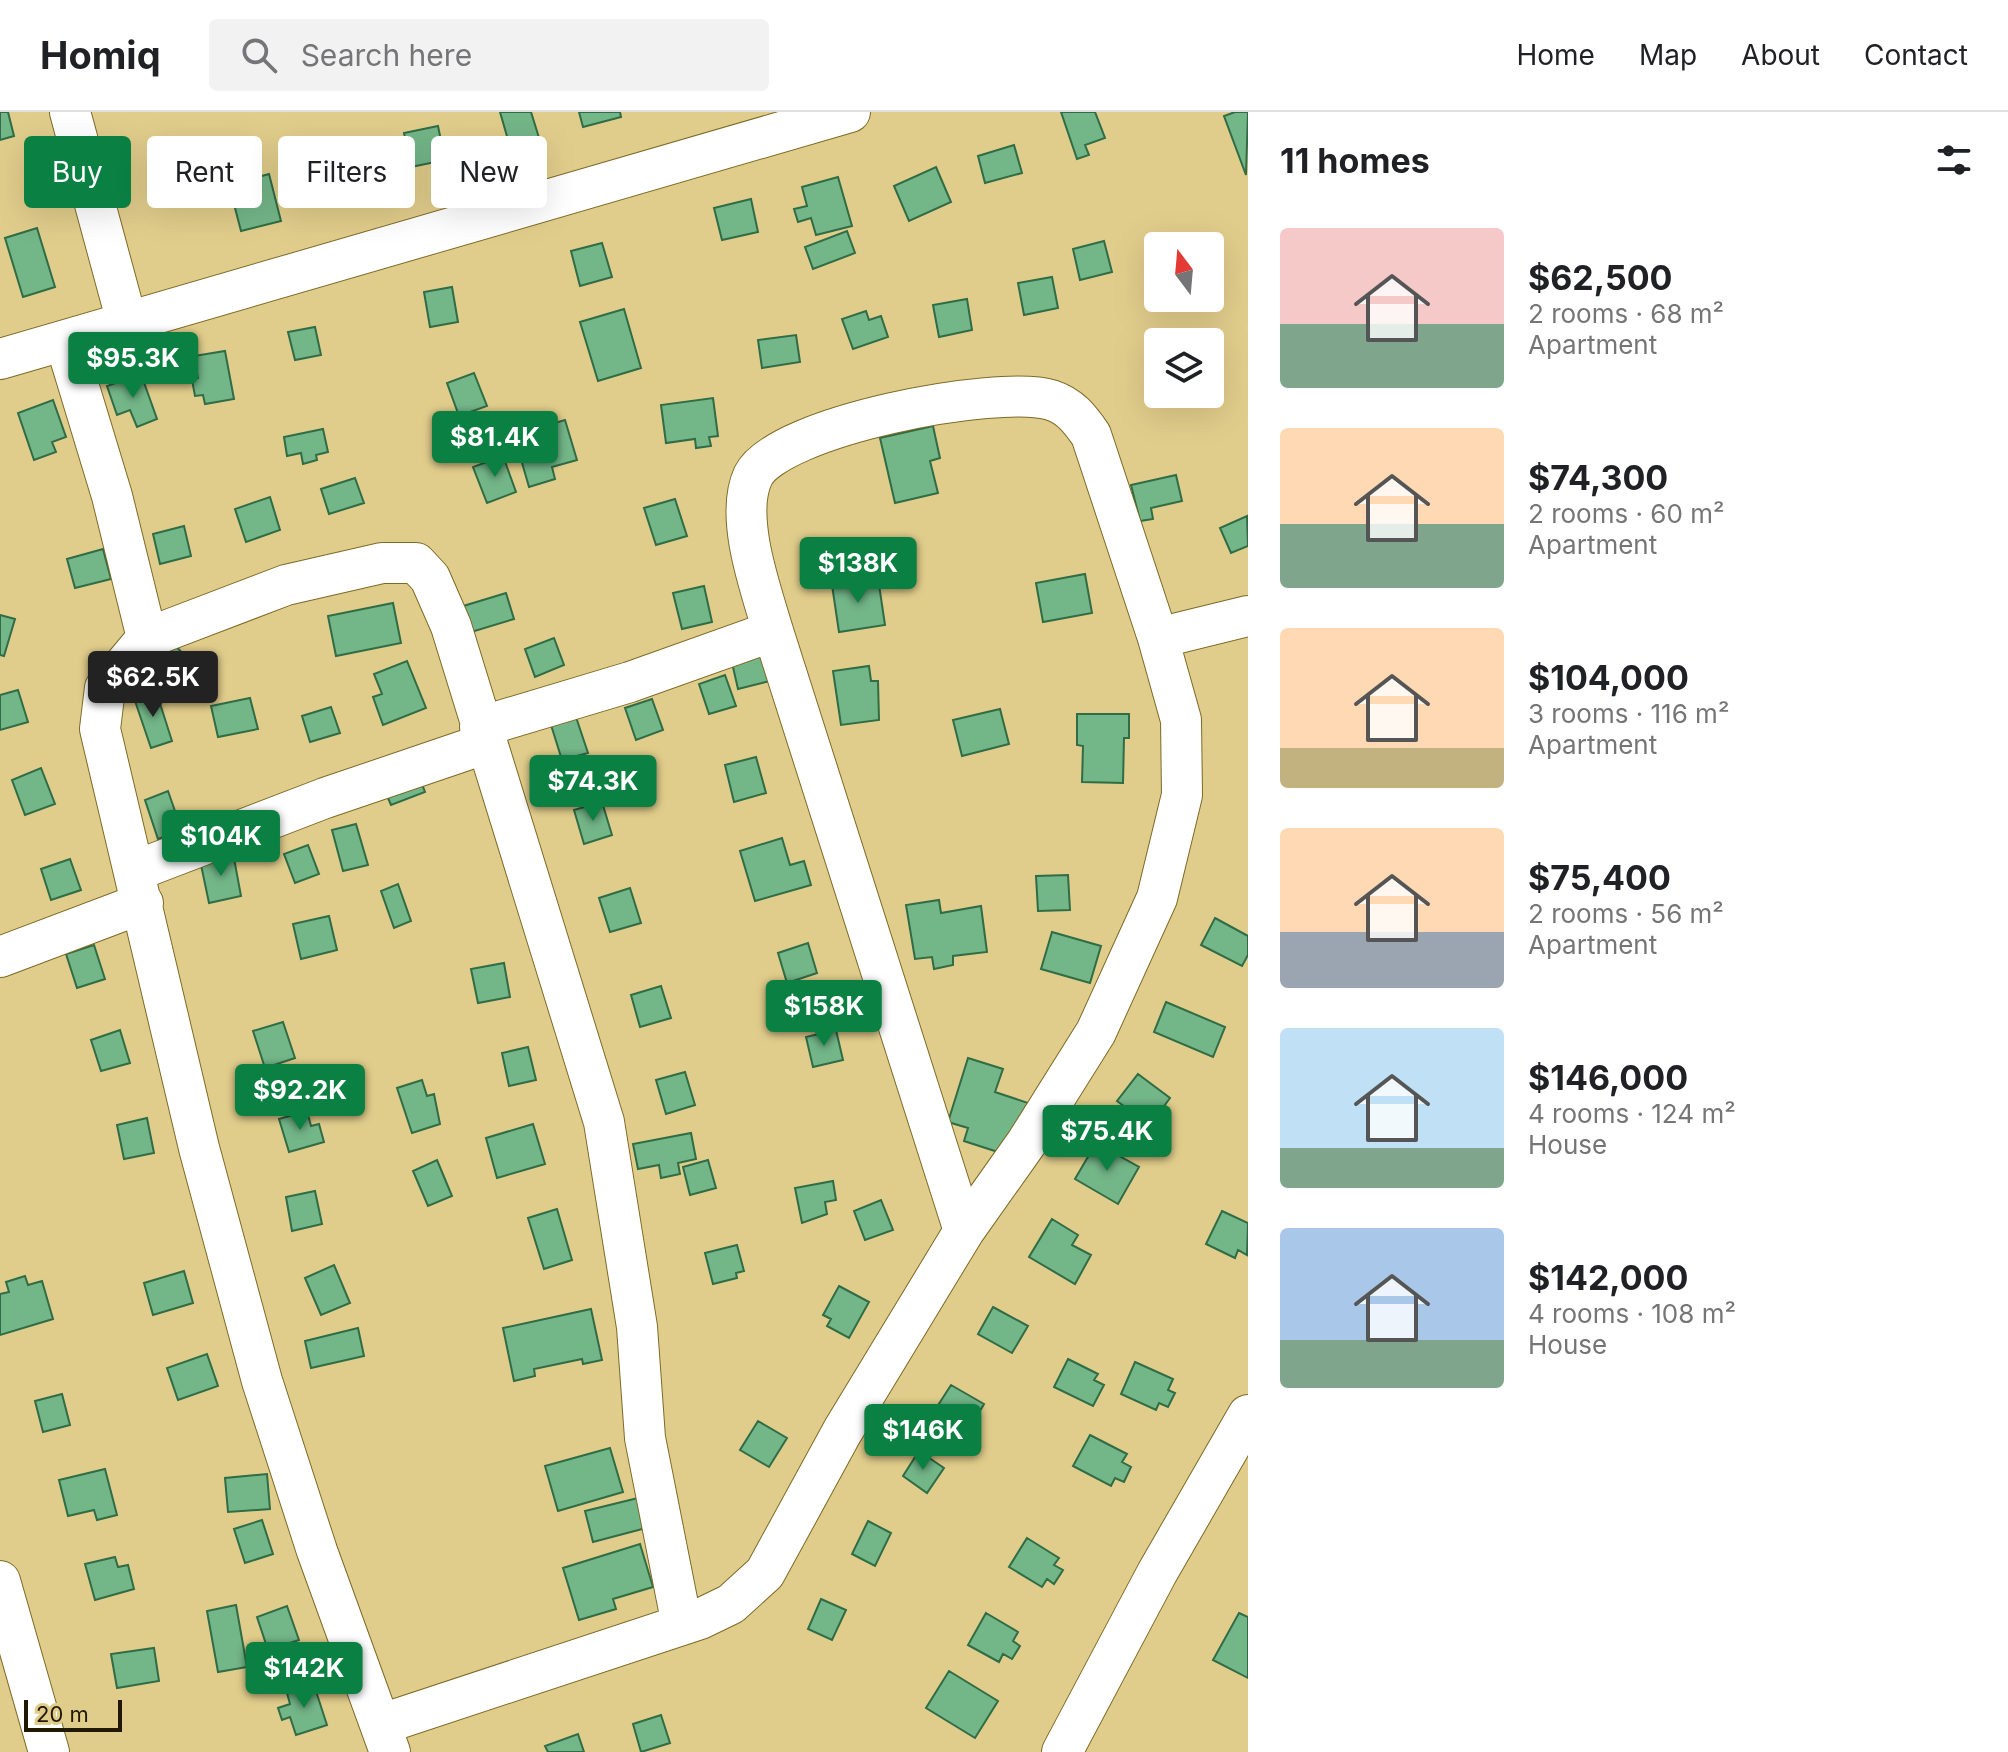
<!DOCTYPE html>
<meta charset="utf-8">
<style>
body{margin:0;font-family:Inter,sans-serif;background:#f2f2f2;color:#202124;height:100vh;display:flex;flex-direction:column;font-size:30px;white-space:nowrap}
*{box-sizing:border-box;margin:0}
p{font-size:26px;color:#757577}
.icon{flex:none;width:44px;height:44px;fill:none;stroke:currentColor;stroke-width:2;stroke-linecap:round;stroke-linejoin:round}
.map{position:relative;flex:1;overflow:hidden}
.drawer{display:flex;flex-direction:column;background:#fff;width:760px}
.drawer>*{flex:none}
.banner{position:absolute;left:24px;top:24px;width:760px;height:72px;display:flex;gap:16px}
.needle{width:52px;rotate:344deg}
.tools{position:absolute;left:1144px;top:120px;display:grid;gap:16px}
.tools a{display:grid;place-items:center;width:80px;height:80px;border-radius:8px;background:#fff;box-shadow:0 8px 32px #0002;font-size:40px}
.scale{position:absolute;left:24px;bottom:20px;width:98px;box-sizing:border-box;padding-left:8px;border:4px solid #201800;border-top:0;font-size:22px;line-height:28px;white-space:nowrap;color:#201800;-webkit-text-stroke:6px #e1cd8b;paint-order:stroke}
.price{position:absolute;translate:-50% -68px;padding:0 18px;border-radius:8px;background:#0b8043;color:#fff;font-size:26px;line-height:52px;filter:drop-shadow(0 2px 4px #0008)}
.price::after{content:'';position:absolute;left:50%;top:48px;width:24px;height:18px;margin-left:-12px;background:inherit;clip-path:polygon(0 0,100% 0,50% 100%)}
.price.selected{background:#222;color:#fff}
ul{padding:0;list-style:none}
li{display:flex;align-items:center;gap:24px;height:200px;padding:0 32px}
li span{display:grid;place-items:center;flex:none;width:224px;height:160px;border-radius:8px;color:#555}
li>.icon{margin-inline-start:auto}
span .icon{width:96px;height:96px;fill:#fffc;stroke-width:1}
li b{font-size:34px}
h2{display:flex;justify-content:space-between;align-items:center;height:96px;padding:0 32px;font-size:34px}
.pill{padding:0 28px;border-radius:8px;background:#fff;box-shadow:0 8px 32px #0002;font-size:28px;line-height:72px}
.pill.selected{background:#0b8043;color:#fff}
header{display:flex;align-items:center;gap:48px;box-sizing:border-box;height:112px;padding:0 40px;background:#fff;border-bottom:2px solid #e0e0e0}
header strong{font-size:38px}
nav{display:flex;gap:44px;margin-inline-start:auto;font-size:28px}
.search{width:560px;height:72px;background:#f2f2f2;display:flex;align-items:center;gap:20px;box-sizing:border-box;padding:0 28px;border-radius:8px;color:#757577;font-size:30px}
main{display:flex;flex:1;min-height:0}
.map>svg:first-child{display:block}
.building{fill:#73b688;stroke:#306c45;stroke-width:2}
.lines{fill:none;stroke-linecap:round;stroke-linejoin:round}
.minor-casing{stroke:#7d6a27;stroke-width:42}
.minor{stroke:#fff;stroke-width:40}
</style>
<header>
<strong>Homiq</strong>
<div class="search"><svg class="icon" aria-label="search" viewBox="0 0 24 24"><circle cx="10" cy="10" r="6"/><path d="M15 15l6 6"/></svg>Search here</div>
<nav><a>Home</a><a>Map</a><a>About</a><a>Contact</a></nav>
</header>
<main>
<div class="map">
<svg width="1248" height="1640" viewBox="0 0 1248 1640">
<rect width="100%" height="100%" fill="#e1cd8b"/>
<!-- building -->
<path class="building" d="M0,0H8L14,24L0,28Z
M500,0H531L540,29L511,38Z
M579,0H620L621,5L583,15Z
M1061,0H1095L1105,26L1085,33L1089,43L1077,47Z
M1235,0H1248L1246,63L1224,4Z
M438,14L445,48L411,55L404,21Z
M1014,33L1022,61L985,71L978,44Z
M366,37L373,62L338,72L330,47Z
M936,55L951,90L909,109L894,74Z
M269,62L281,109L241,119L229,73Z
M838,65L852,114L816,123L811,106L798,110L794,97L807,94L802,75Z
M751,87L758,120L722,128L714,96Z
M37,116L55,175L23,185L5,126Z
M847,119L855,141L813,157L805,135Z
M1104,129L1112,160L1080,168L1073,137Z
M602,131L612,165L580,174L571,139Z
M1052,165L1058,196L1024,203L1018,171Z
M452,175L458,210L430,215L424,180Z
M967,187L972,218L939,225L933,193Z
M624,197L641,256L598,269L580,210Z
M866,199L869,208L881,204L888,225L853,237L842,207Z
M315,215L321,243L295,248L288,220Z
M796,223L800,250L762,256L758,228Z
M225,239L234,287L205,292L203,283L195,284L192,268L198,266L194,244Z
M474,261L487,294L459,304L447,271Z
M141,262L157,307L137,315L130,298L117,303L107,274Z
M713,286L718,324L709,325L711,334L696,336L695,327L666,331L661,293Z
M53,288L66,325L52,330L56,340L34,348L18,301Z
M565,308L577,348L552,355L555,367L529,375L514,323Z
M933,314L940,346L930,349L938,381L895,391L880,326Z
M323,317L328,340L316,343L317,348L303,352L301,341L287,344L284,325Z
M503,344L516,380L487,391L473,355Z
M1176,363L1182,389L1151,396L1153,407L1140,409L1131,373Z
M355,366L364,391L329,402L321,377Z
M270,385L280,418L246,430L235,397Z
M675,387L687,424L656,433L644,396Z
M1247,404L1248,434L1231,441L1220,416Z
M184,414L191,444L160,452L153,422Z
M103,437L111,467L75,476L67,447Z
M1085,462L1092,501L1043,510L1036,471Z
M878,466L885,513L839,520L832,473Z
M704,474L712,510L682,517L673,481Z
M506,481L514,507L468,521L460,495Z
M393,491L401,531L336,544L328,504Z
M0,503L15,507L4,544L0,543Z
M554,526L564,553L535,565L525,537Z
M175,533L184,543L179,548L189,559L169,576L150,553Z
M730,542H773L770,569L738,577Z
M407,549L426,596L383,613L373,585L382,582L374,562Z
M869,554L871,569H878L879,608L841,613L833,559Z
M725,563L736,594L709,602L699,572Z
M18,578L28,610L0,618V583Z
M156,579L172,629L151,636L134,586Z
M250,586L258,617L218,625L211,594Z
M652,587L663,618L636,628L625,596Z
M331,595L340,621L310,630L302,604Z
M1000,597L1009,632L962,644L953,608Z
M1077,602H1129V626H1124L1123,671L1082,670L1083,634L1077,633Z
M576,605L588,641L562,648L551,613Z
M756,645L766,681L734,690L725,653Z
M41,656L55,692L25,703L12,668Z
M417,659L425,680L391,693L382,672Z
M168,679L182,719L158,727L145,688Z
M602,690L612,723L584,732L574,698Z
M356,712L368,753L343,759L332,718Z
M782,726L790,753L804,749L811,773L755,789L740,739Z
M308,733L319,762L295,771L284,742Z
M233,741L241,784L209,791L200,748Z
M70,747L81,778L51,788L41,757Z
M1068,763L1070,798L1038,799L1036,764Z
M398,772L411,809L394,816L381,779Z
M630,776L641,811L610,820L599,786Z
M939,788L941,801L981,794L987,840L953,844V853L934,857L932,845L915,847L906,793Z
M329,804L337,838L301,847L293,812Z
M1215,806L1248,824V843L1242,854L1201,833Z
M1052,820L1101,834L1090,871L1041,857Z
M808,831L817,861L787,871L778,841Z
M94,833L105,867L77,876L66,842Z
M504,851L510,885L478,891L471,857Z
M661,874L671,906L640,915L631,883Z
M1166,890L1225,915L1213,945L1154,920Z
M283,910L295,946L265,956L253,919Z
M120,918L130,951L101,959L91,928Z
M836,918L843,948L813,955L806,925Z
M528,935L536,968L509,974L502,941Z
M968,946L1003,957L995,980L1034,993L1001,1041L964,1029L968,1016L948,1010Z
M685,960L695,993L666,1002L656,968Z
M1138,962L1170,986L1150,1013L1117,989Z
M422,968L427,984L434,982L440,1012L412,1021L397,976Z
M307,999L311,1014L319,1012L324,1030L289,1040L279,1007Z
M147,1006L154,1041L124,1047L117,1013Z
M533,1012L545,1052L497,1066L486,1026Z
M691,1021L696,1047L678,1051L680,1062L661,1066L659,1053L638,1057L633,1032Z
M1096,1031L1139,1055L1118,1092L1075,1067Z
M437,1048L452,1084L428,1094L413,1059Z
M708,1048L716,1076L690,1083L683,1055Z
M833,1069L836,1088L825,1090L827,1102L802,1111L795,1076Z
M315,1079L322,1112L292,1119L286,1085Z
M881,1088L893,1118L865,1128L854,1099Z
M557,1097L572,1148L544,1157L528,1106Z
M1222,1099L1248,1111L1247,1143L1238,1138L1235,1146L1206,1132Z
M1052,1107L1078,1123L1072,1133L1091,1143L1075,1172L1029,1145Z
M737,1133L744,1159L736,1161L737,1166L713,1172L705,1141Z
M334,1153L350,1191L321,1203L305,1166Z
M184,1159L193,1191L153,1203L144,1171Z
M25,1164L28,1173L42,1169L53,1207L0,1223V1182L9,1180L6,1170Z
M839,1174L869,1190L849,1226L827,1214L831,1207L823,1203Z
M993,1195L1028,1214L1012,1241L978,1222Z
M591,1197L602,1248L583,1252L582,1247L534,1257L535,1264L514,1269L503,1216Z
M358,1216L364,1244L311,1256L305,1229Z
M207,1242L218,1274L178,1288L167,1256Z
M1068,1247L1098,1262L1094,1268L1104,1273L1093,1294L1054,1275Z
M1135,1250L1173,1267L1168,1278L1175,1281L1168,1295L1159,1291L1156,1298L1121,1282Z
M951,1273L984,1292L969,1318L935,1298Z
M62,1282L70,1313L43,1320L35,1289Z
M758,1309L787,1326L769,1355L740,1338Z
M1090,1323L1127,1342L1122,1350L1131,1355L1124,1370L1115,1366L1111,1374L1073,1354Z
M610,1336L623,1380L558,1399L545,1354Z
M919,1339L944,1356L927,1381L903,1364Z
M105,1357L117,1403L97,1408L94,1398L68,1404L59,1368Z
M267,1362L270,1397L228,1400L225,1366Z
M638,1386L646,1416L593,1430L585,1399Z
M262,1408L273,1442L245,1451L234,1417Z
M868,1409L891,1421L875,1454L852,1442Z
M1027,1426L1059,1446L1054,1453L1063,1458L1054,1472L1047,1467L1042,1475L1009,1455Z
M640,1432L653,1475L613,1487L616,1497L579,1508L563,1456Z
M115,1445L118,1455L128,1453L134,1477L95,1488L85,1452Z
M821,1487L846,1498L832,1528L808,1517Z
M236,1493L247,1555L218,1560L207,1499Z
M287,1494L299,1528L268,1538L257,1505Z
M986,1501L1018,1520L1013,1529L1020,1534L1012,1547L1003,1542L999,1550L968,1533Z
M1239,1501L1248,1505V1566L1213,1548Z
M154,1536L159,1569L117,1576L111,1542Z
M949,1559L998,1589L975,1626L926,1596Z
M314,1573L327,1613L296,1623L290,1605L282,1608L278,1596L290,1592L287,1581Z
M661,1603L670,1631L641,1640L633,1612Z
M578,1622L584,1640H548L545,1634Z"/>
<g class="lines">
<defs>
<path id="minor" d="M70,0L127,210
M65,229L112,384L147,526
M0,247L850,0
M1158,526L1248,504
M480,615L630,570L773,519
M135,759L325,686L484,632
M0,845L143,791
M0,1469L49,1640
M382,1612L700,1507L731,1492L765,1461L842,1320L964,1119L1027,1030L1096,920L1157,786L1182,683L1181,608L1158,526L1091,323C1080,307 1070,294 1051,288C998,272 777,314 753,364C734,405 761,478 773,519L964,1119
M390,1640L317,1439L262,1269L199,1036L100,617L105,576L147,526L286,473L382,451H416L430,466L451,514L604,1010L637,1215L645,1326L682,1513
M1062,1640L1157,1461L1248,1303"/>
</defs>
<!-- minor casing -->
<use href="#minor" class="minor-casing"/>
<!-- minor -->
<use href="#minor" class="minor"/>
</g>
</svg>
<div class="tools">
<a><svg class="needle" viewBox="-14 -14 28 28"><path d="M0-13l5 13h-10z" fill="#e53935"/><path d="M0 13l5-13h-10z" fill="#757577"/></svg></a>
<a><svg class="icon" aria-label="layers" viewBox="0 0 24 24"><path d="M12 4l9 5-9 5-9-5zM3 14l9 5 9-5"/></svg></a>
</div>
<div class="scale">20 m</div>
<b class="price" style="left:133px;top:288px">$95.3K</b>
<b class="price" style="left:495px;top:367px">$81.4K</b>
<b class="price" style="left:858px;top:493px">$138K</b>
<b class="price selected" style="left:153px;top:607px">$62.5K</b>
<b class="price" style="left:593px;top:711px">$74.3K</b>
<b class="price" style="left:221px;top:766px">$104K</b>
<b class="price" style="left:824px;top:936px">$158K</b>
<b class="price" style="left:300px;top:1020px">$92.2K</b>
<b class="price" style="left:1107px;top:1061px">$75.4K</b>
<b class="price" style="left:923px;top:1360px">$146K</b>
<b class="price" style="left:304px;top:1598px">$142K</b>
<div class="banner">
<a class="pill selected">Buy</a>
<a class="pill">Rent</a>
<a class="pill">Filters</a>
<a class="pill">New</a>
</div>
</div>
<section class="drawer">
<h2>11 homes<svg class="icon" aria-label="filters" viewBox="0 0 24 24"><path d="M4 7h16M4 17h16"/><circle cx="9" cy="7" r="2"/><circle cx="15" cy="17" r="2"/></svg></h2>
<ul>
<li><span style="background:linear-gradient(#f6c9c9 60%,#7fa58c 0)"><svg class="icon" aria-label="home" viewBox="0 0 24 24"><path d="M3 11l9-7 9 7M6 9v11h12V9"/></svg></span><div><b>$62,500</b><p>2 rooms · 68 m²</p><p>Apartment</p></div></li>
<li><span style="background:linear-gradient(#ffd9b3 60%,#7fa58c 0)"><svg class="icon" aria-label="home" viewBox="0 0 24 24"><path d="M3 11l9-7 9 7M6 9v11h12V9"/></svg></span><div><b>$74,300</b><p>2 rooms · 60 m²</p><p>Apartment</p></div></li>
<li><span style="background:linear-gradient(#ffd9b3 75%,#c2b280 0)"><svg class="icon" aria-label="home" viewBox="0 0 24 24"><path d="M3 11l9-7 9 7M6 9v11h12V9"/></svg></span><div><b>$104,000</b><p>3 rooms · 116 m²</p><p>Apartment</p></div></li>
<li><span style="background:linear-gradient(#ffd9b3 65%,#9aa5b1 0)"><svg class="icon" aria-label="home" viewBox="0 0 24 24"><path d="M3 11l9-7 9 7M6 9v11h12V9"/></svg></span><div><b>$75,400</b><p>2 rooms · 56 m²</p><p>Apartment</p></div></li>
<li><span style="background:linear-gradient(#bfe0f5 75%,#7fa58c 0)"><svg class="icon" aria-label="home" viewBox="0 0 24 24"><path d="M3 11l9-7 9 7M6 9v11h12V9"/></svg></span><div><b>$146,000</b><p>4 rooms · 124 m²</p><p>House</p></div></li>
<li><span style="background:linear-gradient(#a9c7e8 70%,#7fa58c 0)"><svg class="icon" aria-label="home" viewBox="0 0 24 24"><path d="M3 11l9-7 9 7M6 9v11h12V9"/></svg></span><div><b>$142,000</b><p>4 rooms · 108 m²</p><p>House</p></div></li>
</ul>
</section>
</main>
